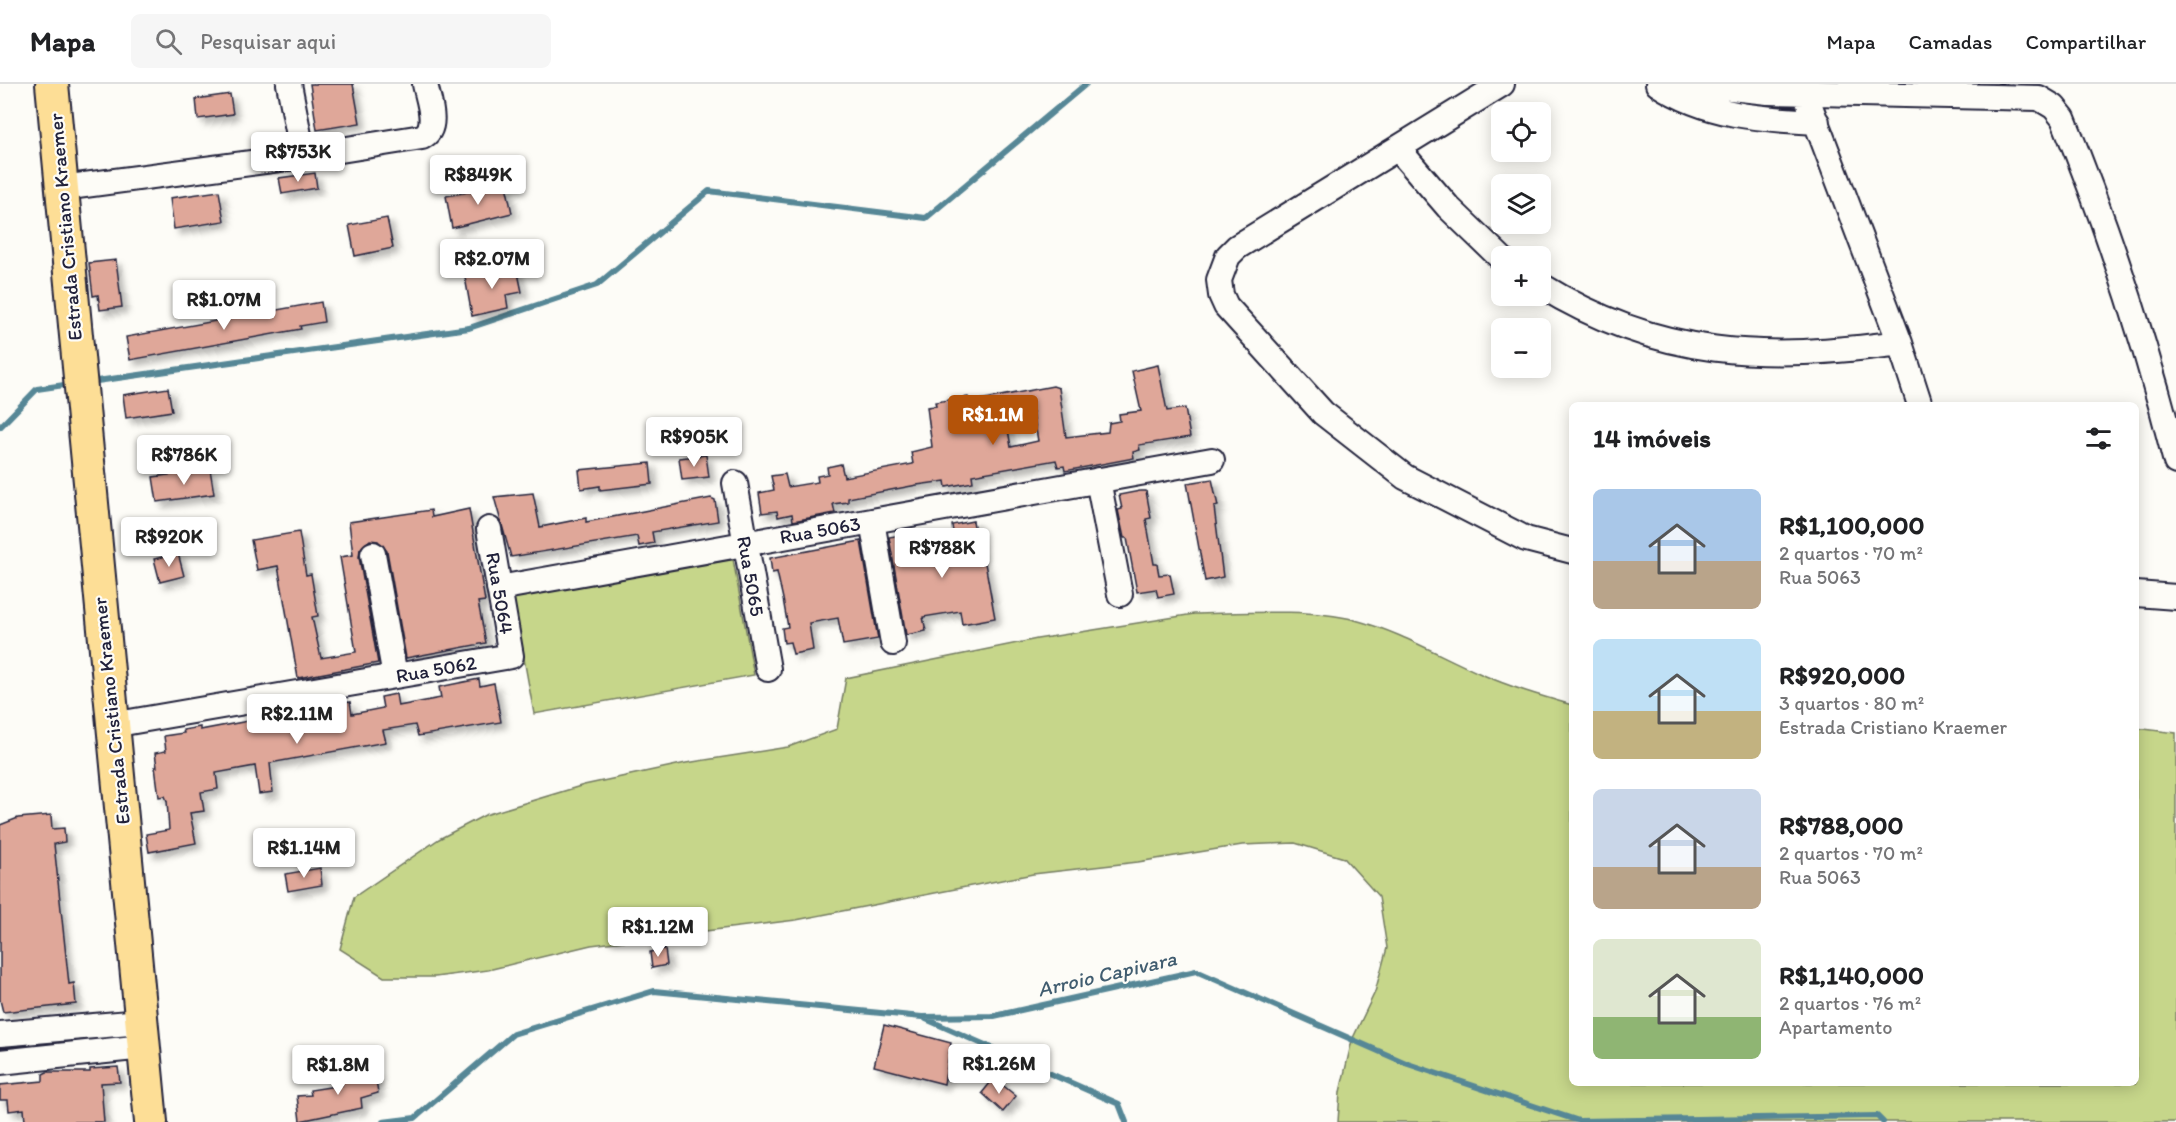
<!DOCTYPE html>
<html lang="pt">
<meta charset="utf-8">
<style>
body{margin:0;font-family:Itim,sans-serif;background:#f6f6f6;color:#202124;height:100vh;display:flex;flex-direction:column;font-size:22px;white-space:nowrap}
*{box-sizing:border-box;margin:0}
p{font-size:20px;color:#757577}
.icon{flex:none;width:33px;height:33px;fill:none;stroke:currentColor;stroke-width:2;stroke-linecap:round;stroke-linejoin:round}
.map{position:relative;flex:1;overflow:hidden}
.details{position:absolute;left:1569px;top:318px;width:570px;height:684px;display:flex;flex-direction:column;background:#fff;border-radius:9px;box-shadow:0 3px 15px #0003}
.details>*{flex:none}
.fabs{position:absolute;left:1491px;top:18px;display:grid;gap:12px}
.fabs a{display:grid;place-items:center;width:60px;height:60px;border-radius:9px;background:#fff;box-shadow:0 3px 15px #0003;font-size:30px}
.price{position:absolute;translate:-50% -51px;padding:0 14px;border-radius:6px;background:#fff;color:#222;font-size:20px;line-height:39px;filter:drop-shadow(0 2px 3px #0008)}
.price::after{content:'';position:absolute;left:50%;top:36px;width:18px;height:14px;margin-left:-9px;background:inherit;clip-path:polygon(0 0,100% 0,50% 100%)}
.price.on{background:#b45309;color:#fff}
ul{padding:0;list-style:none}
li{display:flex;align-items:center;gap:18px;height:150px;padding:0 24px}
li span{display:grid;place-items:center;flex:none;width:168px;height:120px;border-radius:9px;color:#555}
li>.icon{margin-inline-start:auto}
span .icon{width:72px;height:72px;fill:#fffc;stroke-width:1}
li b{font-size:26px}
h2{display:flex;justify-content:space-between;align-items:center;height:72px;padding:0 24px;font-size:26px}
header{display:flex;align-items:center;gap:36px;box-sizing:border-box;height:84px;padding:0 30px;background:#fff;border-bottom:2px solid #e0e0e0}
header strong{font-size:28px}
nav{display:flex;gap:33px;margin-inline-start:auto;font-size:21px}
.search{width:420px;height:54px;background:#f6f6f6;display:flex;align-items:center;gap:15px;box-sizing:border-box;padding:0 21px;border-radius:9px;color:#757577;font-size:22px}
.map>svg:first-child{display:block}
.green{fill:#c6d68a;stroke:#747c62;stroke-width:1.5}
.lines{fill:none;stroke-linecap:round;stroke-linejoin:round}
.stream{stroke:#578796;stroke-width:6}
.building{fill:#dfa799;stroke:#22223b;stroke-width:1.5;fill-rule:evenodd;filter:url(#shadow)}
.minor-casing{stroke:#22223b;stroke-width:28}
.major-casing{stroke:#22223b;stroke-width:36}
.minor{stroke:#fdfcf7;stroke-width:24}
.major{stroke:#fdde96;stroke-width:32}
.labels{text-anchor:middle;stroke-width:4.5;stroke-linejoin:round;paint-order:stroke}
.street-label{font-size:20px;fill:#22223b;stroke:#fdfcf7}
.water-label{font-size:21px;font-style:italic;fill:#415d70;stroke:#fdfcf7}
</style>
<header>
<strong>Mapa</strong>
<div class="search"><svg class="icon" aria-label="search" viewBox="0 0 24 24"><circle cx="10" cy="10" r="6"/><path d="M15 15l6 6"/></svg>Pesquisar aqui</div>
<nav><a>Mapa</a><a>Camadas</a><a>Compartilhar</a></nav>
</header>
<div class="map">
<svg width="2176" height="1038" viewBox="0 0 2176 1038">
<defs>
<filter id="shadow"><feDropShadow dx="5.5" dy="5.5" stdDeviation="3" flood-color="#0004"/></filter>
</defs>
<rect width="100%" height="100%" fill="#fdfcf7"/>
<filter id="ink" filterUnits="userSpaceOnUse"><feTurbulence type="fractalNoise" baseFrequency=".0167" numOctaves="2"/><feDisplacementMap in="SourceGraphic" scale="12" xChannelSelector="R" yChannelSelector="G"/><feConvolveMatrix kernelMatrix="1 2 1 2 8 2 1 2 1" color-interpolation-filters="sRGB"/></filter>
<g filter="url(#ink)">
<!-- green -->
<path class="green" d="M733,475L754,591L534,630L513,514Z
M1194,530C1242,529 1308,524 1355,536C1400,548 1438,571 1481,590C1510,603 1541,612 1572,621V999H2136V644L2176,649V1038H1338L1340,1008L1352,956L1375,908L1387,864L1379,813L1344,774L1295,759L1242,761L1138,778L1033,790L796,836L591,861L488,886L435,893H384L340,865L354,813L439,755L485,731L584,701L686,679L788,663L837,645L846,594L1037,555Z"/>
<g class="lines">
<!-- stream -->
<path class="stream" d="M90,298L469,244L597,201L709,107L926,134L1086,0
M0,343L37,305L71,300
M926,935L1119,1020L1126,1038
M383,1038L415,1034L513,950L654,907L922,933L994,932L1196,887L1408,980L1579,1037L1877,1032L1883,1038"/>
</g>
<!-- building -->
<path class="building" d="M310,0H353L360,39L317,46Z
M230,10L233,30L198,35L196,15Z
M315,89L317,104L282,110L279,94Z
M506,101L512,129L452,144L446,112Z
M219,107L224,137L174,145L170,114Z
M387,134L393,164L355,172L349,141Z
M116,176L122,223L100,226L98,211L93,212L89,179Z
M517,184L522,208L506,211L508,224L472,232L465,193Z
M321,218L324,238L300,242L301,245L130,276L126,253Z
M1158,281L1167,327L1185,324L1190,353L1139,361L1140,366L1133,368L1134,374L1065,387L1064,382L1058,383L1056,376L972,391L973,398L946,403L945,397L917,401L848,414V418L833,420L835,429L793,437L792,430L778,433L777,427L762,429L759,409L774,406L771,392L785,390L788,403L818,398L817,392L828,390L827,383L841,380L844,393L913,380L911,368L932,363L927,323L936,322L935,318L968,313L969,318L1053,302L1059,304L1066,353L1108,348L1109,339L1120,337L1119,330L1141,327L1132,287ZM1033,328L1038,357L1011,363L1006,334Z
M168,304L172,327L126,334L123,311Z
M706,371L709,393L682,396L679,374Z
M650,379L652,400L600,406V402L581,405L579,386Z
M210,385L214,410L157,418L153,393Z
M1212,395L1218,422L1214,423L1223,493L1205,497L1187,399Z
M1140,407H1146L1151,434L1146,435L1154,480H1157L1159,491L1170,490L1174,510L1158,513L1156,505L1137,508L1127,454H1124L1118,426L1122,425L1119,411Z
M533,409L540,443L586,434V438L711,414L715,416L718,437L652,448L654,459L639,462L637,452L511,473L494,413Z
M469,425L485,517L478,518L486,559L406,574L387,467L378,457L370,456L360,465L359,473L378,579L298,594L278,482L257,486L251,456L299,448L306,491L311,490L318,532L312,533L321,574L356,568L340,473L353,471L349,438L431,426L432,433Z
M973,437L981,480L985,479L995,534L962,540L960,527L923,533L926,547L906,551L889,453L906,450L908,464L954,456L952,441Z
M861,457L878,555L843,561L838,534L809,539L813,566L793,570L790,558L784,559L782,544L788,543L783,515L777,488L772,489L770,474Z
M178,469L184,492L160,498L154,475Z
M479,595L480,602L494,599L501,638L418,652L415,641L383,646L386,658L270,679L273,708L259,710L255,682L216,689L218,705L201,708L204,727L190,729L196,759L149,768L146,750L169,746L167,717L165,712L159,713L155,683H157L155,669L166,667L164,652L184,649L183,646L200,643V646L350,618L352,630L383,624L381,613L396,610L398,622L425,617L441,614L439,603Z
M51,731L52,745L64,744L65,758L54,760L69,900L74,899L76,920L3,928L0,916V741L18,734Z
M320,784L322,801L288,807L285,790Z
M665,865L667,881L652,884L650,868Z
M884,941L951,959L944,1000L874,982Z
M118,983L120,998L101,999L104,1038H25L24,1025L9,1027L8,1016H0V1001L43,997V990L47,988H90V985Z
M365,984L366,990L375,989L378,1009L361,1014L362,1024L300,1037L297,1012L311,1011L310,1006L342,1001L340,988Z
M994,994L1016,1012L1003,1028L982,1009Z"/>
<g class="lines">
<defs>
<path id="minor" d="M289,0L303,72
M1502,0L1237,163L1228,172L1219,196L1221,211L1226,222L1323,329L1405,393L1526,455L1572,467
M1658,0C1707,32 1760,35 1817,38
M1694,0L1768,8L2039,14L2054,23L2063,34C2109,146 2146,260 2176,378
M1805,9L1900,259L1920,321
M1399,66L1448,123L1502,175
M62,104L303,72L422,53C440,44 428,16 425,0
M1540,201C1660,275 1766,277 1900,259
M1098,396L1120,510
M735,399L768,585
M872,437L893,559
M373,470L395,592
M499,504L1212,376
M2136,510L2176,513
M112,641L511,572L489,445
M0,950L141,938
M0,978L144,963"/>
<path id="major" d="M52,0L151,1038"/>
</defs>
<!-- minor casing -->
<use href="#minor" class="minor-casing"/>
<!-- major casing -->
<use href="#major" class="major-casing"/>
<!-- minor -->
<use href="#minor" class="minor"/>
<!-- major -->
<use href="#major" class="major"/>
</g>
</g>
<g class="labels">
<!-- street labels -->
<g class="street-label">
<text transform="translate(65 143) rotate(-95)" y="7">Estrada Cristiano Kraemer</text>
<text transform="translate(820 446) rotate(-10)" y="7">Rua 5063</text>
<text transform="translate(751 492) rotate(80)" y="7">Rua 5065</text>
<text transform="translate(500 509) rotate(80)" y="7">Rua 5064</text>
<text transform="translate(436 585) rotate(-10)" y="7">Rua 5062</text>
<text transform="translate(111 627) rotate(-96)" y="7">Estrada Cristiano Kraemer</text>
</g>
<!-- water labels -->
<g class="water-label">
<text transform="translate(1107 890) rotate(-13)" y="7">Arroio Capivara</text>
</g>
</g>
</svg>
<div class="fabs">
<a><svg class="icon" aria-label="locate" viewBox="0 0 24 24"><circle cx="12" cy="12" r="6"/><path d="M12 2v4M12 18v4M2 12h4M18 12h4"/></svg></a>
<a><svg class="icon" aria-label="layers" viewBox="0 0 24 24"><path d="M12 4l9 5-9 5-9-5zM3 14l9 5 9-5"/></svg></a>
<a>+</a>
<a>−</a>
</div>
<b class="price" style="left:298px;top:99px">R$753K</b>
<b class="price" style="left:478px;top:122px">R$849K</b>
<b class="price" style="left:492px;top:206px">R$2.07M</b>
<b class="price" style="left:224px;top:247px">R$1.07M</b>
<b class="price on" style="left:993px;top:362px">R$1.1M</b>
<b class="price" style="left:694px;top:384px">R$905K</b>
<b class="price" style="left:184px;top:402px">R$786K</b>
<b class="price" style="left:169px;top:484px">R$920K</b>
<b class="price" style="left:942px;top:495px">R$788K</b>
<b class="price" style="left:297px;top:661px">R$2.11M</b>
<b class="price" style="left:304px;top:795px">R$1.14M</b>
<b class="price" style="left:658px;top:874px">R$1.12M</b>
<b class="price" style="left:999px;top:1011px">R$1.26M</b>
<b class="price" style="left:338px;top:1012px">R$1.8M</b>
<section class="details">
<h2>14 imóveis<svg class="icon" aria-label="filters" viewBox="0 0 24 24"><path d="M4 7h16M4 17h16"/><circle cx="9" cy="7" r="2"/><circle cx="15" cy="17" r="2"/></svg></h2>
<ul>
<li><span style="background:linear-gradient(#a9c7e8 60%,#b9a48a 0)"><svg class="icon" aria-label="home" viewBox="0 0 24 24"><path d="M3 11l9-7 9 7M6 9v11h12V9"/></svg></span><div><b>R$1,100,000</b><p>2 quartos · 70 m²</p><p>Rua 5063</p></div></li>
<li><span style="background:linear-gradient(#bfe0f5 60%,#c2b280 0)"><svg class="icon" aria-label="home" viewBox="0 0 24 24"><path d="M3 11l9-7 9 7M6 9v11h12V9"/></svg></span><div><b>R$920,000</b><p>3 quartos · 80 m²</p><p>Estrada Cristiano Kraemer</p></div></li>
<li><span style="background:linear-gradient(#c9d6e8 65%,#b9a48a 0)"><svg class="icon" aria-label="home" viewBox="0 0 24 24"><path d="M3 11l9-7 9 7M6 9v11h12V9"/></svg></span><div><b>R$788,000</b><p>2 quartos · 70 m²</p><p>Rua 5063</p></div></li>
<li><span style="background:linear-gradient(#dfe7d0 65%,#8fb573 0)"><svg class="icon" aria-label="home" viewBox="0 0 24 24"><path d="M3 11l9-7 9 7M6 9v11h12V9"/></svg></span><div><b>R$1,140,000</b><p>2 quartos · 76 m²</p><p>Apartamento</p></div></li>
</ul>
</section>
</div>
